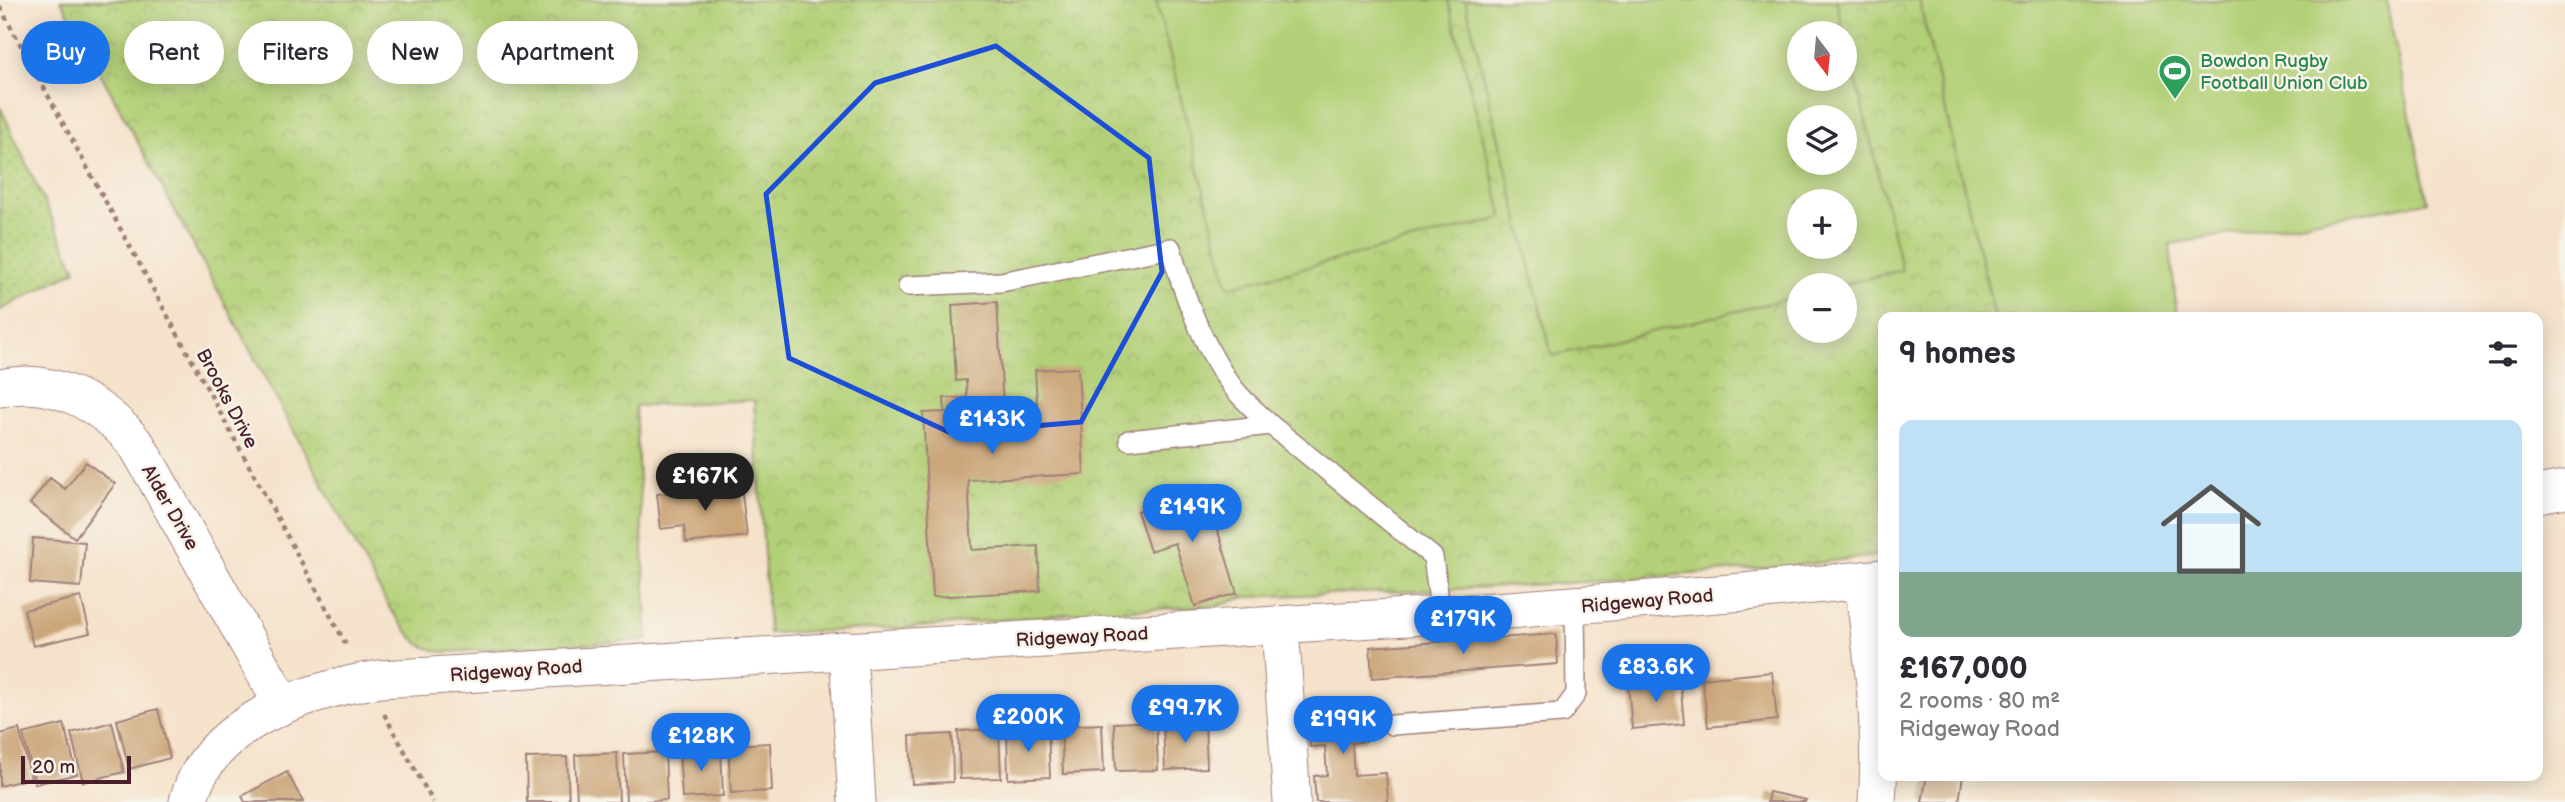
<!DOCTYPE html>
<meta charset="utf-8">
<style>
body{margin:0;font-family:"Balsamiq Sans",sans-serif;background:#f2f2f3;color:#2b2b33;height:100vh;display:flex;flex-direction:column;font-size:26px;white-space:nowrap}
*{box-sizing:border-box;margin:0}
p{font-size:23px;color:#7c7c81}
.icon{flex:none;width:38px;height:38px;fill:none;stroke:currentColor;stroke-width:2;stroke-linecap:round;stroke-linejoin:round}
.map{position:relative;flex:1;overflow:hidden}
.side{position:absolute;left:1878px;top:312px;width:665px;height:469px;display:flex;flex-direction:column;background:#fff;border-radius:14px;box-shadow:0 4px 18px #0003}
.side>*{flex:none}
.guide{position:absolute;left:21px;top:21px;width:665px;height:63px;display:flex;gap:14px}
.needle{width:46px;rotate:164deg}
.buttons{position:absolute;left:1787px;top:21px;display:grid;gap:14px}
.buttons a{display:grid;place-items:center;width:70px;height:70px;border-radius:50%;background:#fff;box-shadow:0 4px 18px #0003;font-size:35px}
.scale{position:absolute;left:21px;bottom:18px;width:110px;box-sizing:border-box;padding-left:7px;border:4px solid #4a1f2b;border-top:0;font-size:19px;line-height:24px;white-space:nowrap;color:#4a1f2b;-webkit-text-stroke:5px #f7f3e8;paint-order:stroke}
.price{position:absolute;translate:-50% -60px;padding:0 16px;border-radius:24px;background:#1a73e8;color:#fff;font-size:23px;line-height:46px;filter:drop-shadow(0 2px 4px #0008)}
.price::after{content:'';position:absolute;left:50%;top:42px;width:21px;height:16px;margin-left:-10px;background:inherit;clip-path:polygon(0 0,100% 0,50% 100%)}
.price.selected{background:#222;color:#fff}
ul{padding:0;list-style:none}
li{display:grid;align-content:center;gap:14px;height:371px;padding:0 21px}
li span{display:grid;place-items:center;height:217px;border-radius:14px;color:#555}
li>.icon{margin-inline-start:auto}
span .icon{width:126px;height:126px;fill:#fffc;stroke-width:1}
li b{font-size:30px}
h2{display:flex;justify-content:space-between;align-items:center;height:84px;padding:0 21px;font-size:30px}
.chip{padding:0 24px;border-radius:32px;background:#fff;box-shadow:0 4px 18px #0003;font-size:24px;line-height:63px}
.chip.selected{background:#1a73e8;color:#fff}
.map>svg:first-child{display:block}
.grass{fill:url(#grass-dots);stroke:#7e7851;stroke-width:2}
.park{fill:url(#park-crowns);stroke:#7e7851;stroke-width:2;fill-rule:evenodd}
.garden{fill:#b2d077;stroke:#7e7851;stroke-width:2;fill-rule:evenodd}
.building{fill:#cba679}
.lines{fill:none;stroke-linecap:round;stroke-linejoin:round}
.lane-casing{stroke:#a0807a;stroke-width:22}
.street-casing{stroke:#a0807a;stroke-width:39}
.path{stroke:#a0807a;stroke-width:4.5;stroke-dasharray:5 5;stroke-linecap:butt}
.lane{stroke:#fff;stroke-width:19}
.street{stroke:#fff;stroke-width:37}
.marked{fill:none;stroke:#1d4ed8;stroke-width:5;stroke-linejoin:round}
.labels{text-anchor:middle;stroke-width:5;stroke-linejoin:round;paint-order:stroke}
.leisure-label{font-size:19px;fill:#27864d;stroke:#f7f3e8;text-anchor:start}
.street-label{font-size:19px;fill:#4a1f2b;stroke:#f7f3e8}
</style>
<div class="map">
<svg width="2565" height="802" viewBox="0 0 2565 802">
<defs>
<pattern id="grass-dots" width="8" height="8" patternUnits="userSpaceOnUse" patternTransform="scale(1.75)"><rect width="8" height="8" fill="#b2d077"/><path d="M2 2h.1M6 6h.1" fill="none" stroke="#9bb267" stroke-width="1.8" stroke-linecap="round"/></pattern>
<pattern id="park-crowns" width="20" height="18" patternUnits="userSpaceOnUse" patternTransform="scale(1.75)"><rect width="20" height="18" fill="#b2d077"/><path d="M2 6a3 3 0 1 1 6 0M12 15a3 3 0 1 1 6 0" fill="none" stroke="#9bb267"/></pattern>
</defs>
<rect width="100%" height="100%" fill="#f7f3e8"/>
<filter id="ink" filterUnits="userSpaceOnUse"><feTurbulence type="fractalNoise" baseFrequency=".0143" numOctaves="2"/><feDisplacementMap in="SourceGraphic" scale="14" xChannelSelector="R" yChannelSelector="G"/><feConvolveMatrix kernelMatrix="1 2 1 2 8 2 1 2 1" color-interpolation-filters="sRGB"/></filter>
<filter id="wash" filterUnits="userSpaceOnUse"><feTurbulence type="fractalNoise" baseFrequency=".00686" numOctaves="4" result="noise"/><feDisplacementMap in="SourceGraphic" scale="28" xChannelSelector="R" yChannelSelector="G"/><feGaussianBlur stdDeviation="1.57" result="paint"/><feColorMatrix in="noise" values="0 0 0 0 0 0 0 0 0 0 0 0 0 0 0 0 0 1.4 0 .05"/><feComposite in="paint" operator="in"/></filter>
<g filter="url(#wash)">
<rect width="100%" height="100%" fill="#f5e2ca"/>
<!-- grass -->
<path class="grass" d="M0,107L76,270L0,310Z"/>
<!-- park -->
<path class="park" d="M61,0H1919L1995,317H1883V555L1780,567L1599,581L1416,591L1244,597L1217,606L1090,612L907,628L769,633L754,400L635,406L648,640L444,652C412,648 408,630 390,609ZM1799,33H1844V79H1799ZM1799,117H1844V163H1799ZM1799,201H1844V247H1799ZM1799,285H1844V331H1799Z"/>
<!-- garden -->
<path class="garden" d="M1156,0H1448L1503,218L1228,287Z
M1465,0H1836L1844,33H1799V79H1844L1845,36L1902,270L1841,285H1799V296L1552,356ZM1844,117V163H1799V117ZM1799,201H1844V247H1799Z
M1919,0H2386L2428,202L2170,244L2177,317H1995Z"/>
<g id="blocks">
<!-- building -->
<path class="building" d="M997,302L1003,406L1037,404L1035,370L1078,368L1084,474L968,480L972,550L1038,546L1040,591L933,597L923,413L945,412L944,398H967L966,380L956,381L952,305Z
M86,462L115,484L75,538L30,504L50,478L65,489Z
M741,485L747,536L686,543L684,526L661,529L657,494Z
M1205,489L1237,593L1195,606L1175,543L1150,551L1137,511Z
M33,538L85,542L81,587L30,583Z
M81,597L90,633L33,646L24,610Z
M1556,634L1558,664L1372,678L1370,647Z
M1772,672L1777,720L1708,727L1702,679Z
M1680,679L1684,724L1632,729L1628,684Z
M1363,704L1366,741L1352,743L1354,775L1386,773L1388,802H1316L1314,776L1327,775L1325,746L1310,747L1308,708Z
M158,709L170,758L129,769L117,720Z
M1205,720L1207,768L1165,770L1163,722Z
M1156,721L1158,770L1116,771L1114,723Z
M112,722L124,772L83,782L71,733Z
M64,724L77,774L35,784L23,734Z
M1102,724L1104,772L1063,774L1061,726Z
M19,729L31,778L0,786V734Z
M999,729L1001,778L960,779L958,731Z
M1048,729L1050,777L1008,779L1007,730Z
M952,734L953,782L912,784L910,736Z
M770,743L772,791L731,793L728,745Z
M721,748L723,796L682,798L679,750Z
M665,752L667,800L626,802L624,754Z
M617,753L619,802H577L575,755Z
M567,757L569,802H527L526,758Z
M287,772L303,802H245L242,796Z
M1927,775H1963L1959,802H1922Z
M1769,792L1806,800L1805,802H1767Z"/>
</g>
</g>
<g filter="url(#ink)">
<use href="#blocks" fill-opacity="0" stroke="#a0807a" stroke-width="2"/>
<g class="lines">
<defs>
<path id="lane" d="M908,286L1001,282L1171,248C1182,292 1207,356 1236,391C1246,403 1259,414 1271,425
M1129,440L1271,425L1433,557L1441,615
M1392,725L1562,713L1576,694L1575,605"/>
<path id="street" d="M0,388C54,375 106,406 138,447L283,705
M2538,494L2565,489
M1863,581C1872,654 1883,728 1877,802
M1280,626L1292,802
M848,650L857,802
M188,802C208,721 308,690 380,679L1441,615L1744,592L1883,578"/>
</defs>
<!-- lane casing -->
<use href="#lane" class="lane-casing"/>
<!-- street casing -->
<use href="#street" class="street-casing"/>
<!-- path -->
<path class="path" d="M0,7L348,648
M384,714L433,802"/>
<!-- lane -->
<use href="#lane" class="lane"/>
<!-- street -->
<use href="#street" class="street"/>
</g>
</g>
<!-- marked area -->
<path class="marked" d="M996,46L1149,158L1162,272L1081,422L951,433L789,358L766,194L875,83Z"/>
<!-- icons -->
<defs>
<symbol id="stadium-pin" viewBox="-11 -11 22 30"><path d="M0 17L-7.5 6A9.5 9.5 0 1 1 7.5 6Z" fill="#2e9e5b" stroke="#f7f3e8"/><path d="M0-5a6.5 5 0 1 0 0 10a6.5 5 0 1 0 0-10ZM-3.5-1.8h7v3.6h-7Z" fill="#fff"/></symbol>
</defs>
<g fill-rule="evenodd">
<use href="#stadium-pin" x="2156" y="52" width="38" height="52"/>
</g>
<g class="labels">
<!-- leisure labels -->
<g class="leisure-label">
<text x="2200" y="67">Bowdon Rugby<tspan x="2200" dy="22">Football Union Club</tspan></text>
</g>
<!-- street labels -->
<g class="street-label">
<text transform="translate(228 398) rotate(62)" y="7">Brooks Drive</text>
<text transform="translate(171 507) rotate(60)" y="7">Alder Drive</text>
<text transform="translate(1647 600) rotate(-5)" y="7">Ridgeway Road</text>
<text transform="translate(1082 636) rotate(-3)" y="7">Ridgeway Road</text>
<text transform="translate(516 670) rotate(-4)" y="7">Ridgeway Road</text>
</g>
</g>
</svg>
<div class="buttons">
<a><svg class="needle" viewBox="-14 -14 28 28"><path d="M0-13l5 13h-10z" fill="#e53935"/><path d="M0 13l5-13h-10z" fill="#7c7c81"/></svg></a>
<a><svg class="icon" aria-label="layers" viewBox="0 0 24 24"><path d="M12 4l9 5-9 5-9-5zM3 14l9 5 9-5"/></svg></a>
<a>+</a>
<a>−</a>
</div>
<div class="scale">20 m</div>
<b class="price" style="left:992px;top:456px">£143K</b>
<b class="price selected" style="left:705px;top:513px">£167K</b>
<b class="price" style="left:1192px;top:544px">£149K</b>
<b class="price" style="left:1463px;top:656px">£179K</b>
<b class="price" style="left:1656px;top:704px">£83.6K</b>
<b class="price" style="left:1185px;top:745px">£99.7K</b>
<b class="price" style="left:1028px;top:754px">£200K</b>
<b class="price" style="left:1343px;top:756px">£199K</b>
<b class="price" style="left:701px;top:773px">£128K</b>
<div class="guide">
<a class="chip selected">Buy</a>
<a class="chip">Rent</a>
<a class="chip">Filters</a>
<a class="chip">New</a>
<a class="chip">Apartment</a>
</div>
<section class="side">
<h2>9 homes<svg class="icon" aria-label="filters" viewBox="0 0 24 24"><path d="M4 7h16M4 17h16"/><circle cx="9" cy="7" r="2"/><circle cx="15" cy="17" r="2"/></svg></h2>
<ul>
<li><span style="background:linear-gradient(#bfe0f5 70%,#7fa58c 0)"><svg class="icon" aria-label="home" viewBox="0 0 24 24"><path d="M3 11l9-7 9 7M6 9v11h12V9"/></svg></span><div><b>£167,000</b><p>2 rooms · 80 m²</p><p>Ridgeway Road</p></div></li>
</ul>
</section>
</div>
